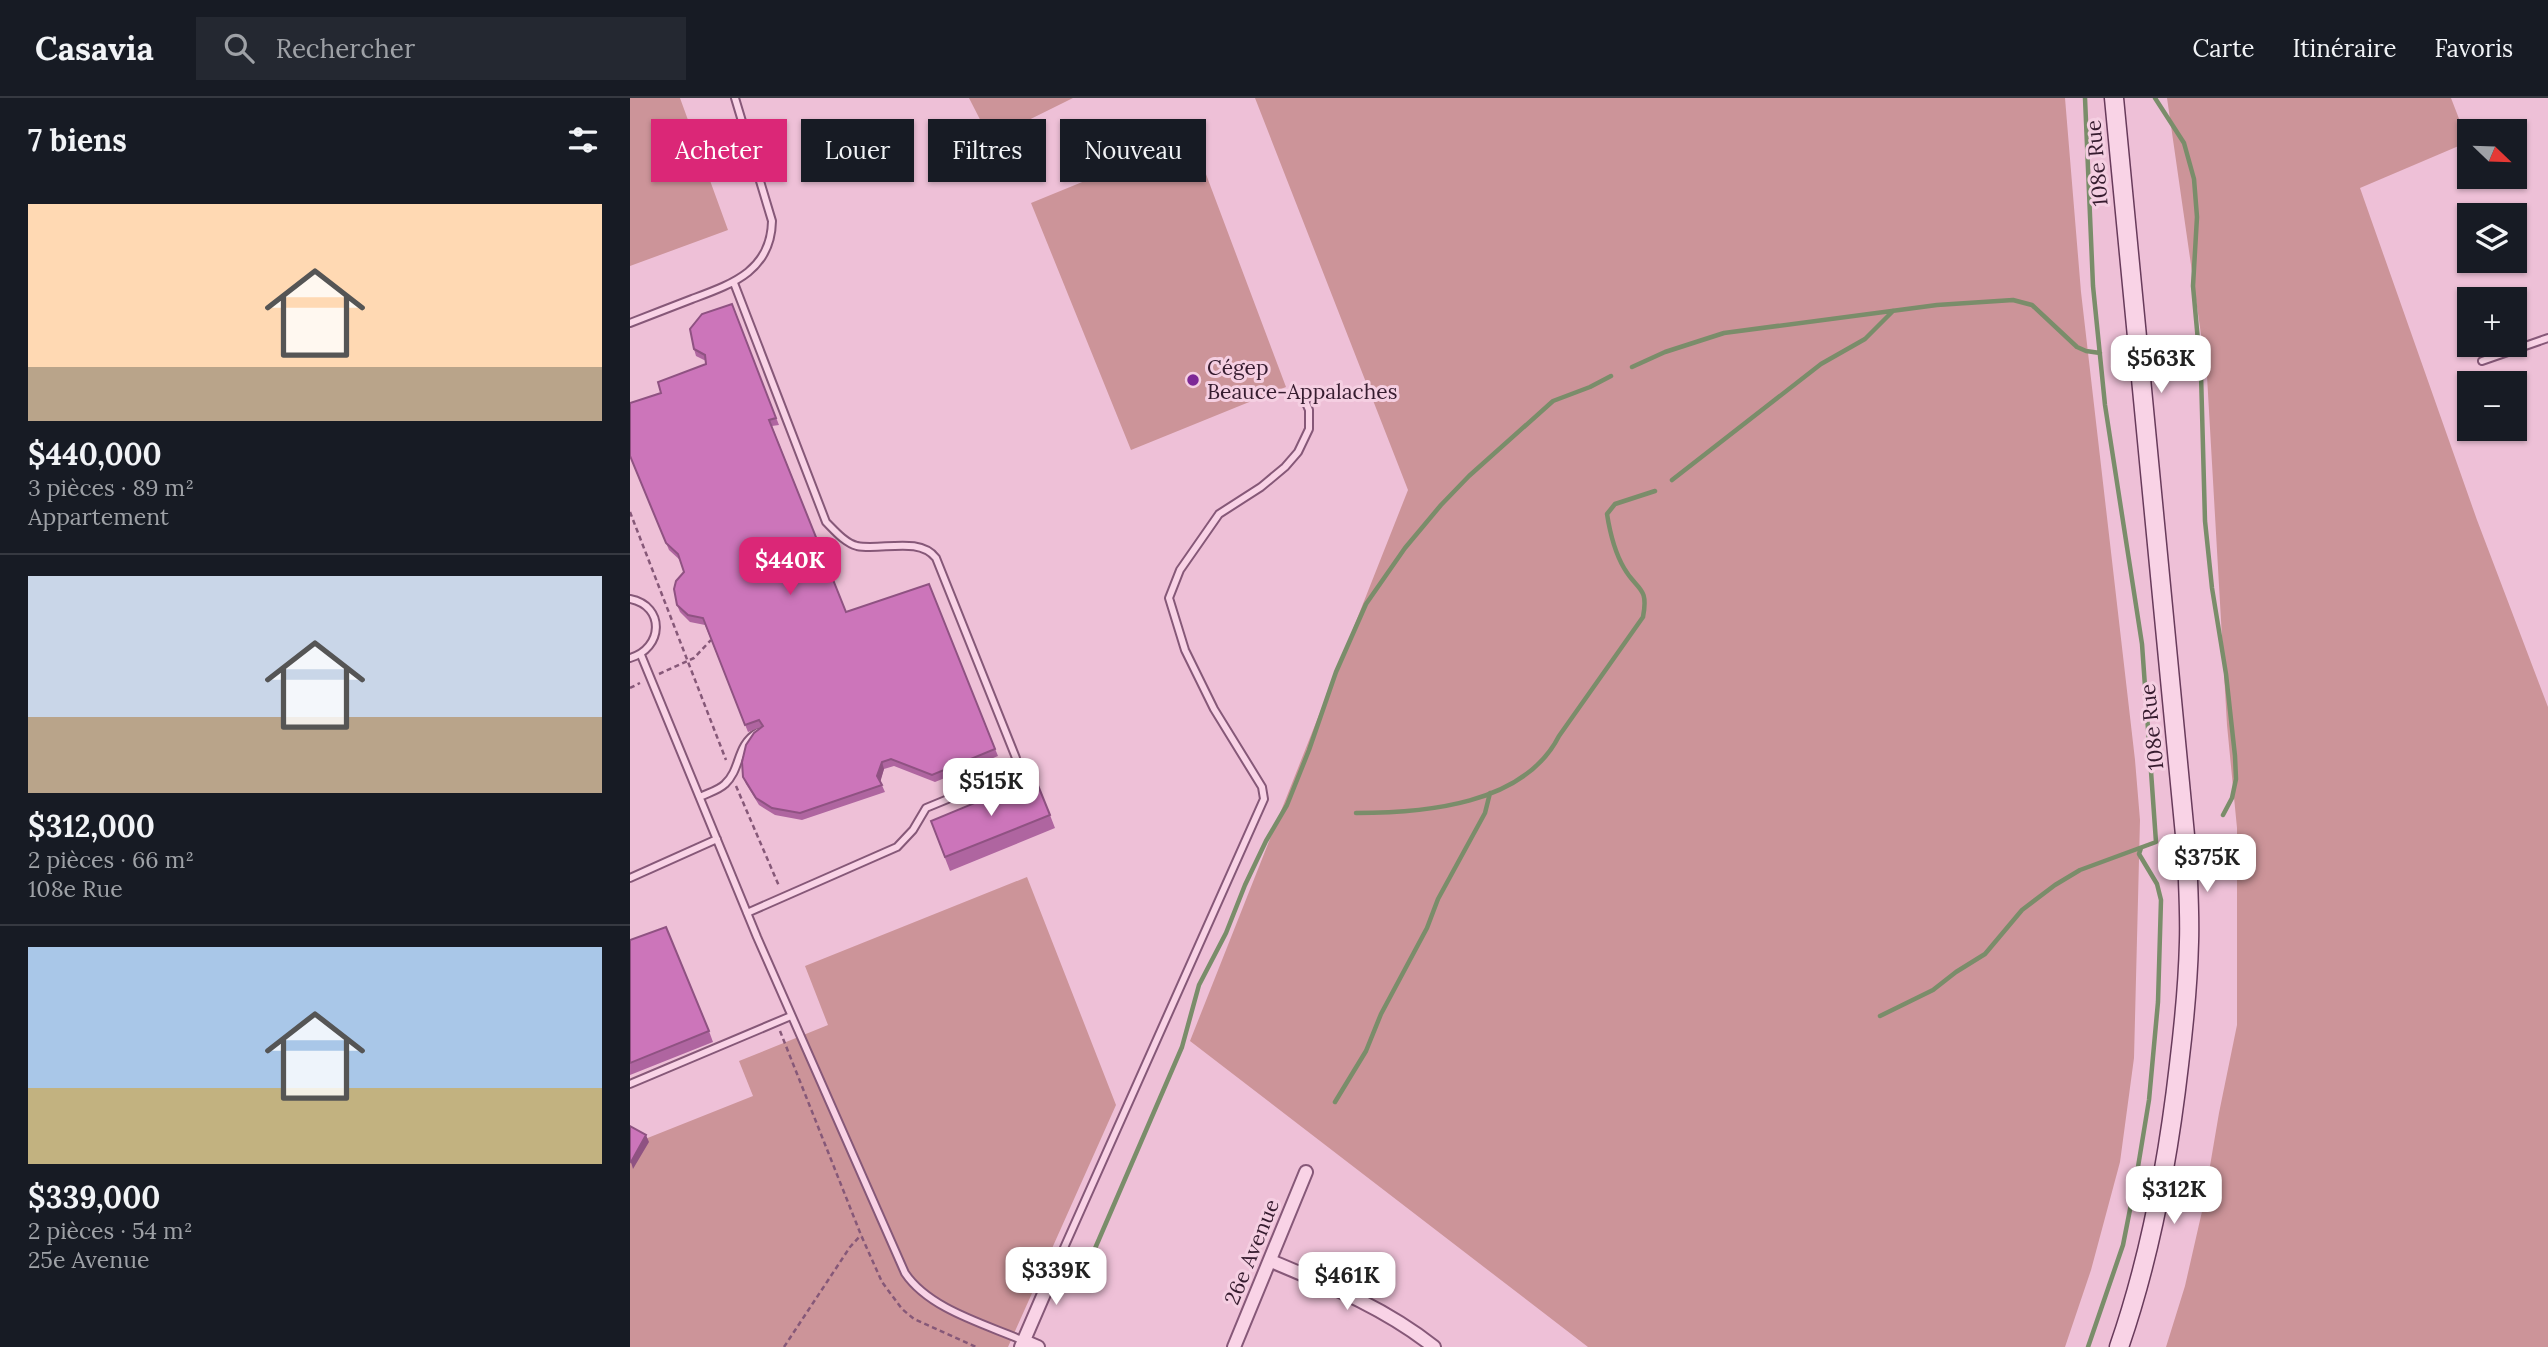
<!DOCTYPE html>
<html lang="fr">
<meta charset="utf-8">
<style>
body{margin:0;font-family:Lora,serif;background:#242831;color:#f1f3f6;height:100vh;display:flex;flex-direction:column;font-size:26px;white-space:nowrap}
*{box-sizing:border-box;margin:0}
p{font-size:23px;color:#9ea1a6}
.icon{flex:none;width:38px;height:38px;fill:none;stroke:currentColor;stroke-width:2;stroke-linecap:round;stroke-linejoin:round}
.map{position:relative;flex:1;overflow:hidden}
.details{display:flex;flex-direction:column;background:#171b24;width:630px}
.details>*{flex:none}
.hud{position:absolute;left:21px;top:21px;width:665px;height:63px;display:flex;gap:14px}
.needle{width:46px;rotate:113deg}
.fabs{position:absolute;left:1827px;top:21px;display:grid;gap:14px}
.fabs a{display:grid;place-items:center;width:70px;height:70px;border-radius:0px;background:#171b24;box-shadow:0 2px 5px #0004;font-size:35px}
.price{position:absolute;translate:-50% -60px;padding:0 16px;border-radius:14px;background:#fff;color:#222;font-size:23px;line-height:46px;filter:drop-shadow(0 2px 4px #0008)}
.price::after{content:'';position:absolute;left:50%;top:42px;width:21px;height:16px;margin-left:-10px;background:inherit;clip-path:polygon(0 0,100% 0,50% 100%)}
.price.selected{background:#db2777;color:#fff}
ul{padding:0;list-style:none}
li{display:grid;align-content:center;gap:14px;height:371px;padding:0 28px}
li+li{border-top:2px solid #363941}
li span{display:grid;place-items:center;height:217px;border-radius:0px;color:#555}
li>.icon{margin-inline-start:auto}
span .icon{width:126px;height:126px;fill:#fffc;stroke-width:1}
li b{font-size:30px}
h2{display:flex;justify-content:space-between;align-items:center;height:84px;padding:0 28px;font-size:30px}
.pill{padding:0 24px;border-radius:0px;background:#171b24;box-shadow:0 2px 5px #0004;font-size:24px;line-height:63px}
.pill.selected{background:#db2777;color:#fff}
header{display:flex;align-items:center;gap:42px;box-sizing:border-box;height:98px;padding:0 35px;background:#171b24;border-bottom:2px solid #363941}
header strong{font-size:33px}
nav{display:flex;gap:38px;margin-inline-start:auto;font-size:24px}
.search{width:490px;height:63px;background:#242831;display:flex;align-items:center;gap:18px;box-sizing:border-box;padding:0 24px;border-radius:0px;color:#9ea1a6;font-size:26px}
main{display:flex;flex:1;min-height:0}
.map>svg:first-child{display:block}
.green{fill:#cc9499}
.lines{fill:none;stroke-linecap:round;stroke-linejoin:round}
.stream{stroke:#7a8d6a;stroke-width:4.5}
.lane-casing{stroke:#865878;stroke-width:10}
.street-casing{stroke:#865878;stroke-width:16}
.secondary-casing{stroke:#683b5b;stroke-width:21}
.path{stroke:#865878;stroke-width:2.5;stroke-dasharray:5 3.5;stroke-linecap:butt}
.lane{stroke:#f9d3e6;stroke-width:6}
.street{stroke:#f9d3e6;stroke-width:12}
.secondary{stroke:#f9d3e6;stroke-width:18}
.wall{fill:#af65a0}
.shaded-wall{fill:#8f5282}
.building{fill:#cc75ba;stroke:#8f5282;stroke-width:2}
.poi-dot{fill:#7d2896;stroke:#f5cfe2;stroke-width:2.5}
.labels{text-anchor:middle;stroke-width:6;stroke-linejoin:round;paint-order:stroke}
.street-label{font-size:21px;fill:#361c2f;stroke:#f5cfe2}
.poi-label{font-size:21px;fill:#361c2f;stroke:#f5cfe2;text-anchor:start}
</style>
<header>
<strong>Casavia</strong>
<div class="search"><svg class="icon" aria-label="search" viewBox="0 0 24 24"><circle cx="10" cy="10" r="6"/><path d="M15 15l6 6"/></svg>Rechercher</div>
<nav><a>Carte</a><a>Itinéraire</a><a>Favoris</a></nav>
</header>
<main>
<section class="details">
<h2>7 biens<svg class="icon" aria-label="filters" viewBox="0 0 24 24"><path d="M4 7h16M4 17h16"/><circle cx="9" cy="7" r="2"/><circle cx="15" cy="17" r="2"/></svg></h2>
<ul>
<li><span style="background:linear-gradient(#ffd9b3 75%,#b9a48a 0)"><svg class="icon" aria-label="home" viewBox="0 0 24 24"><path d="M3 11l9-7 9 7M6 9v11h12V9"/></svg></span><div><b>$440,000</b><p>3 pièces · 89 m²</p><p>Appartement</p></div></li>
<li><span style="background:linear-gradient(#c9d6e8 65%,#b9a48a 0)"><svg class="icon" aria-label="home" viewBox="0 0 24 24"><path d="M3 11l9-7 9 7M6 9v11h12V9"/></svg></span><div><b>$312,000</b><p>2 pièces · 66 m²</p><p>108e Rue</p></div></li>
<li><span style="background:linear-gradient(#a9c7e8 65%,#c2b280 0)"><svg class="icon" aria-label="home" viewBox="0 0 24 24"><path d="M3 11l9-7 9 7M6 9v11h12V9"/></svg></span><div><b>$339,000</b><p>2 pièces · 54 m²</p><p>25e Avenue</p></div></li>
</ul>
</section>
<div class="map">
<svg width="1918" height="1249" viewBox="0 0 1918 1249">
<rect width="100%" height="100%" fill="#eec0d7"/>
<!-- green -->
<path class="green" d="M0,0H50L98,132L0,168Z
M339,0H443L360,41Z
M625,0H1435L1451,194L1505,662L1510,722L1504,960L1490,1064L1461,1172L1435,1249H958L560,943L778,392Z
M1537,0H1821L1838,44L1730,90L1847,422L1918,609V1249H1536L1555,1188L1573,1109L1589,1015L1607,927V730L1597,627L1577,278Z
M562,39L656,289L501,352L401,105Z
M397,779L486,1007L378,1249H0V1047L123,998L109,963L198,927L175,868Z"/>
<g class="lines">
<!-- stream -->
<path class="stream" d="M1525,0L1554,45L1564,81L1567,119L1563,188L1571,276L1575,423L1582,490L1596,576L1605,658L1606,681L1602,700L1593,717
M1002,269L1035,254L1094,235L1307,207L1383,202L1402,207L1447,249L1456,253L1470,255
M1042,382L1191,266L1235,241L1263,213
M726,715C794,715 894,707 929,638L1013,519C1019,488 1007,493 994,470C984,453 980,435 977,416L985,406L1025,393
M1250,918L1303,892L1326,874L1355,856L1392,812L1425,787L1450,772L1526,744L1512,546L1475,307L1463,188L1455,0
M705,1004L736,953L751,916L797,830L808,801L855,715L860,695
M457,1169L552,949L569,887L596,835L615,787L636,743L657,707L679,652L706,574L736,506L775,450L811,407L839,378L923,303L960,289L981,278
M1458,1249L1493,1147L1506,1081L1519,1002L1528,904L1531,802L1527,786L1509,756L1511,750"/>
<defs>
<path id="lane" d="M104,185L196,424C205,433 215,445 227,448C251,453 289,438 306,460L386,660L384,667L376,677L296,710L283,732L267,749L117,815
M0,225C21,217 41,209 62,201C102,186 141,173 142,123L105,0
M1852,263L1918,240
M0,501C36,508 33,551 0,560
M11,557L127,839L275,1175C299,1211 355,1226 394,1243
M70,699C78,695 89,692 95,686C112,670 105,648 128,634
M0,780L87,741
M0,986L161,918
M429,1161L634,701L632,689L584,611L555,552L539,500L550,472L589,416L631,389L655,369L668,354L679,331V312L672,296"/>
<path id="street" d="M641,1163C698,1187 755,1210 804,1249
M394,1243L408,1249
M391,1249L429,1161
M604,1249L676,1074"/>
<path id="secondary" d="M1484,0L1557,758C1558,787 1560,816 1559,844C1558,885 1554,926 1549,967C1538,1063 1521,1157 1489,1249"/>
</defs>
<!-- lane casing -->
<use href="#lane" class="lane-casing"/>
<!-- street casing -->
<use href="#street" class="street-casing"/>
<!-- secondary casing -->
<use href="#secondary" class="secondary-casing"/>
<!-- path -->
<path class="path" d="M0,414L96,662
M29,576L64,560L81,542
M0,590L10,585
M106,688L149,788
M150,933L231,1137L252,1184L272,1211L284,1221L346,1249
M154,1249L220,1149L231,1137"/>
<!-- lane -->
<use href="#lane" class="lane"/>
<!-- street -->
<use href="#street" class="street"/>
<!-- secondary -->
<use href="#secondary" class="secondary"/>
</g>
<!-- wall -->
<path class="wall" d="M102,206L149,327L142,328L216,514L299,486L368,658L305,684L264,668L254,671L250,683L255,694L172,722L145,717L129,707L116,686L113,679L131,629L118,634L75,527L60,524L50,514L47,507L54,474L51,463L39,452L0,359L31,295L76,266V263L66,258L64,251Z
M420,717L425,730L320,773L306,737Z
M0,842L79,933L83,944L0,977Z"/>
<!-- shaded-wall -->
<path class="shaded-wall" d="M252,664L254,671L250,685L247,678Z
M16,1037L19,1044L3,1071L1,1064Z"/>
<!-- building -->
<path class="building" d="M102,206L146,320L139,322L216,514L299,486L365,651L302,677L261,661L252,664L247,678L252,687L170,715L142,710L126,700L113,679L112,664L116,647L124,635L133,628L129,622L115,627L73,520L58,517L47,507L44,491L46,483L54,474L48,456L36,445L0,358V305L31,295L28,284L76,266L75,257L64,251L60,231L72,216Z
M405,680L420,717L315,759L301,723Z
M36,829L79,933L0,965V842Z
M0,1028L16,1037L1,1064L0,1063Z"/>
<!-- markers -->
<circle class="poi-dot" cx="563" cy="282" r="7"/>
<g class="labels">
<!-- street labels -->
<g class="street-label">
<text transform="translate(1467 65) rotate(-95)" y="7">108e Rue</text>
<text transform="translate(1522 629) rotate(-96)" y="7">108e Rue</text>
<text transform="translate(622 1154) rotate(-68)" y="7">26e Avenue</text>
</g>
<!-- poi labels -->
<g class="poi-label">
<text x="577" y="277">Cégep<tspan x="577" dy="24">Beauce-Appalaches</tspan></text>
</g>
</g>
</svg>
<div class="fabs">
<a><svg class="needle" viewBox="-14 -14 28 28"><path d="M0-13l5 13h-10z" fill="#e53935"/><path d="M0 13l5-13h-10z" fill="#9ea1a6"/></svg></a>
<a><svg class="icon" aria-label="layers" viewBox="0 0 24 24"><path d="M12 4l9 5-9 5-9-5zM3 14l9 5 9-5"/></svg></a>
<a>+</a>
<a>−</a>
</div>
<b class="price" style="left:1531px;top:297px">$563K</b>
<b class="price selected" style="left:160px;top:499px">$440K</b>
<b class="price" style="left:361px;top:720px">$515K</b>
<b class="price" style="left:1577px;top:796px">$375K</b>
<b class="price" style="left:1544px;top:1128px">$312K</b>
<b class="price" style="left:426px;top:1209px">$339K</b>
<b class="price" style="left:717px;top:1214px">$461K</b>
<div class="hud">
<a class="pill selected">Acheter</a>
<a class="pill">Louer</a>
<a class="pill">Filtres</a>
<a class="pill">Nouveau</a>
</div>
</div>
</main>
